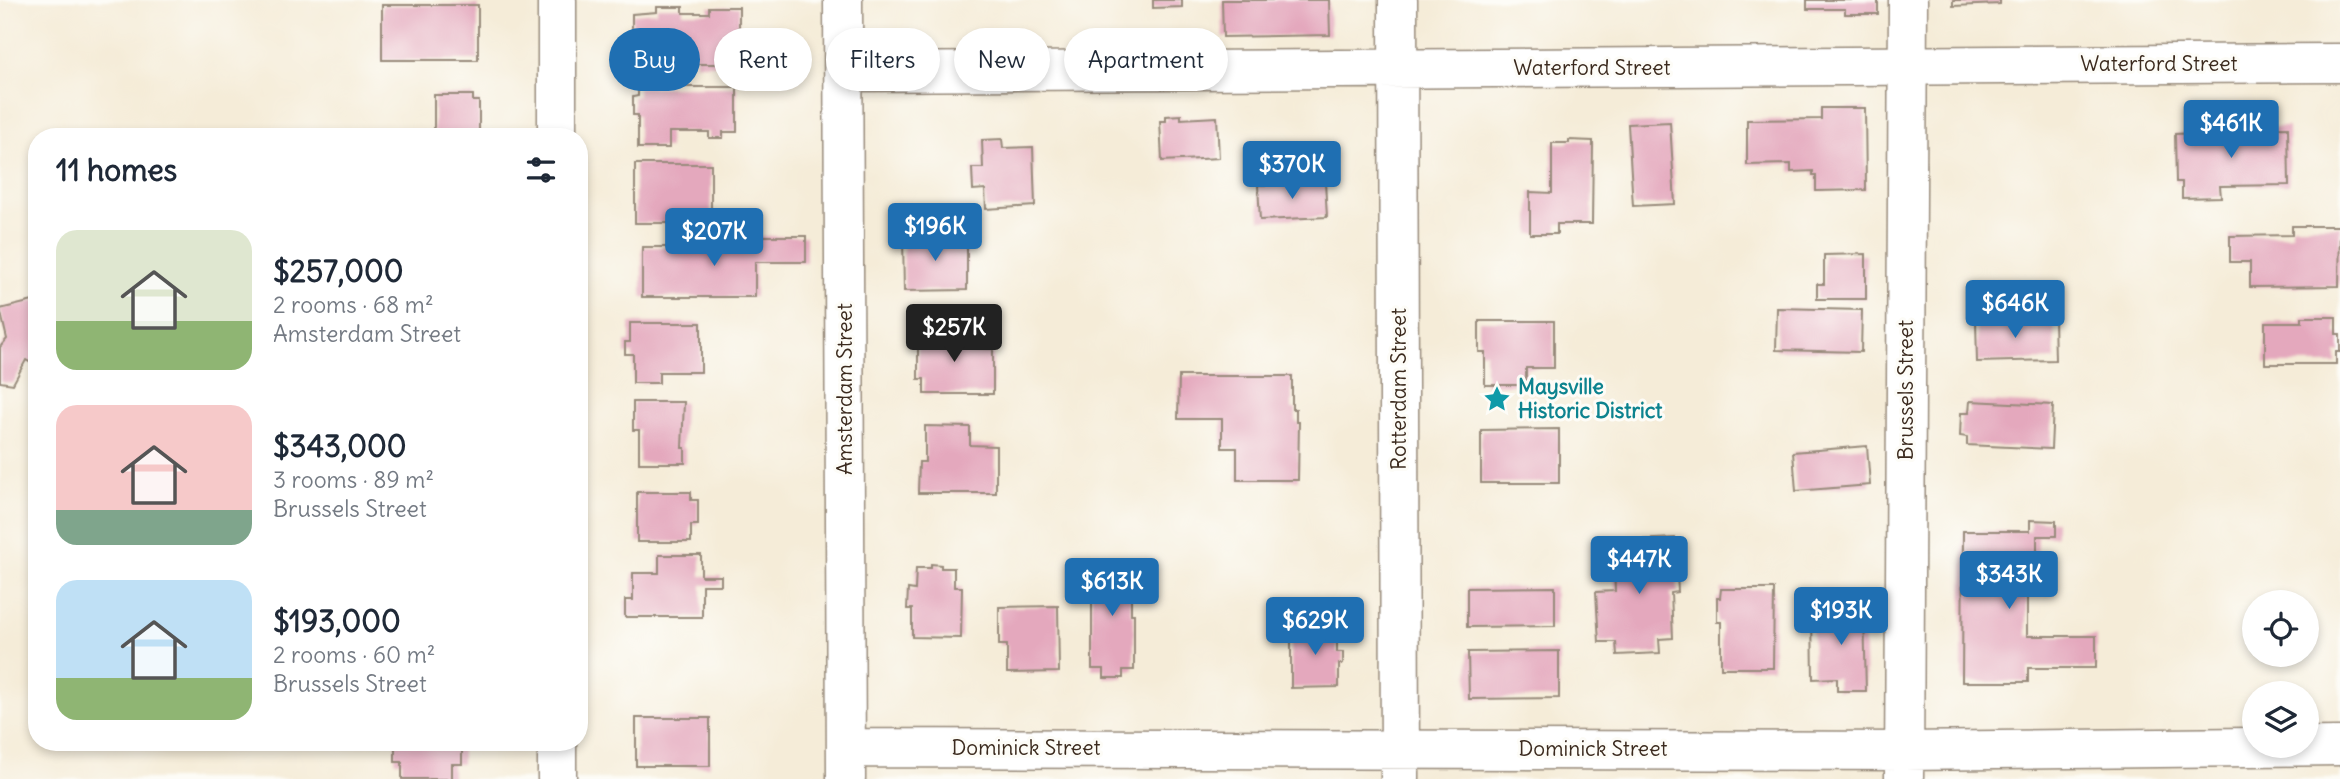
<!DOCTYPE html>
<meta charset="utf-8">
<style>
body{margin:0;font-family:Delius,sans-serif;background:#f2f2f3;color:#1f2937;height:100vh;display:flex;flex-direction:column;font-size:26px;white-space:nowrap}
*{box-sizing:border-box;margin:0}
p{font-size:23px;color:#747a83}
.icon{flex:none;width:38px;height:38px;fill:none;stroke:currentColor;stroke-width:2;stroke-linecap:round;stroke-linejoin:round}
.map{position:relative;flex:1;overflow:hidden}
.details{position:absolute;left:28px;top:128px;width:560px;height:623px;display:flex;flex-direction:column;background:#fff;border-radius:28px;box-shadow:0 4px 10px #0003}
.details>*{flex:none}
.hud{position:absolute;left:609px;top:28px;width:665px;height:63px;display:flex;gap:14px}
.fabs{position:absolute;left:2242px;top:590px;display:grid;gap:14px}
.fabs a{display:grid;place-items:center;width:77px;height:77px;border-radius:50%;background:#fff;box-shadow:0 4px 10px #0003;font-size:35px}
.price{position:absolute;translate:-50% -60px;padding:0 16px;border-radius:7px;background:#1f6fb2;color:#fff;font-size:23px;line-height:46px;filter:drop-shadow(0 2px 4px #0008)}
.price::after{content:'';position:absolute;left:50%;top:42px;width:21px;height:16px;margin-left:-10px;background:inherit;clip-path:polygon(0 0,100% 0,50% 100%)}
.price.on{background:#222;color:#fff}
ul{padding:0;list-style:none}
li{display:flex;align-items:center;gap:21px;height:175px;padding:0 28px}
li span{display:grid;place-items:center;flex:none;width:196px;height:140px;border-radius:21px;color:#555}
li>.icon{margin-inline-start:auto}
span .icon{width:84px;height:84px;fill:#fffc;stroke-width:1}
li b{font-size:30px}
h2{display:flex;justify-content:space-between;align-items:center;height:84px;padding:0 28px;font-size:30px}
.tag{padding:0 24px;border-radius:32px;background:#fff;box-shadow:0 4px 10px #0003;font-size:24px;line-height:63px}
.tag.on{background:#1f6fb2;color:#fff}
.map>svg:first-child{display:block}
.building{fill:#e4a8bd}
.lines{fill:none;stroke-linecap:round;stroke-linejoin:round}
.minor-casing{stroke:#988b7b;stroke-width:41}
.minor{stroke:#fff;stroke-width:38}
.labels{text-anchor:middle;stroke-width:6;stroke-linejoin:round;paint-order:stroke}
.street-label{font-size:21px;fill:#3b2a1e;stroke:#fdfcf7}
.culture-label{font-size:21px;font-weight:bold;fill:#0d838f;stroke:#fdfcf7;text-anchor:start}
</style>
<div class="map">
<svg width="2340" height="779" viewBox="0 0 2340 779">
<rect width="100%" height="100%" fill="#fdfcf7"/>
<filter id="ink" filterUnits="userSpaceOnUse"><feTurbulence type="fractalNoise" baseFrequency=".0143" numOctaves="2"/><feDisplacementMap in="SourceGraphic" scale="14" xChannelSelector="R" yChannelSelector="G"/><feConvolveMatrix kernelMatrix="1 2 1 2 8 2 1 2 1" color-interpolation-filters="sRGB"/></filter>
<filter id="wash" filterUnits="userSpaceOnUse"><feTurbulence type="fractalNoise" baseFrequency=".00686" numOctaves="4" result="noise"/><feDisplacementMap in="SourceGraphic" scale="28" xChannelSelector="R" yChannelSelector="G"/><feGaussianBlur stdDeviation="1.57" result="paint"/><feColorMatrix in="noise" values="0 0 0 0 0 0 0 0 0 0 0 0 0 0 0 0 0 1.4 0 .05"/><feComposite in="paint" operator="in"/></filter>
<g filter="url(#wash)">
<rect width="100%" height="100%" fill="#f5ecd8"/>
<g id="blocks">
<!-- building -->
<path class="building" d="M1153,0H1182V7L1153,8Z
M1222,0H1329L1330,35L1223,37Z
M1807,0H1878V14H1845V9H1807Z
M1953,0H2000V4L1953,6Z
M382,5H478V60H382Z
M657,7H683V13H709V7H739V64H696V56H682V61H662V67H637V33H632V14L657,12Z
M638,87H737V132H723V138H709V132H669V148H638V115H633V97L638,96Z
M434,95H473V101H479V136H434Z
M1821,108H1865L1866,190L1816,191V175H1813V171L1791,172V164L1747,165V120L1821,119Z
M1181,115V119L1217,117L1219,158L1162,161L1160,121H1166V116Z
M1670,122L1675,204L1633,206L1628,124Z
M2288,127L2289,185L2220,186L2221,197L2182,198V182H2176L2175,134L2217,132V129Z
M1002,139L1003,148L1033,147L1035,206L986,209L985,189L973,190L972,168H983L982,140Z
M1569,140L1593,141L1592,224H1557V234H1530V192L1552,193V143H1569Z
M635,164H711V223H635Z
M1325,182L1327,217L1260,220L1258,185Z
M2292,226H2340L2339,286L2250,287V262H2230V236L2292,235Z
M752,236H806V262H755V297H642V247H752Z
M967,236V290L904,291L903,237Z
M1866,254V299H1817V284H1824V255Z
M37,300V338L34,344L37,346V366L26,360L13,384L0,382V347L7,339L0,309Z
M1777,308L1862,310L1861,352L1776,350Z
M2302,317H2336V334H2340V352H2336V364H2265V322H2302Z
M2054,318L2055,360L1977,362L1976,320Z
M1479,321H1554V368H1526V385H1485V352H1479Z
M630,323H701V372H659V383H633V354H625V342H630Z
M918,330L969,331L968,348L993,349V394H924V379H918Z
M1179,376H1292V409H1296V422H1299L1298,480H1237V448H1222V419H1178Z
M1970,401L2053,405L2051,449L1967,445V437L1960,436L1961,413H1969Z
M633,402H684L682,448H685V463H639V430H633Z
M925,426L970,427V445L996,446V493H918L919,462H925Z
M1559,429V483H1481V430Z
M1867,446L1870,485L1796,491L1793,452Z
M637,492H691V500H698V525H691V542H637Z
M2030,520L2056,521V536H2037V571H2027V636H2096V668H2028V682H1962L1963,531H2030Z
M1675,538L1678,592L1671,593L1673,638L1659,639L1660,653L1617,655L1616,642H1599L1596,592L1615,591L1613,541Z
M659,555H701V576H721V585H702V617H625V600H633V573H659Z
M1092,560H1131V614H1134V670H1123V678H1104V669H1092Z
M931,564L941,565V568H954V587H962L961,638L912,637V609H907L908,589L915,590L916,568H931Z
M1555,587V626L1467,627V588Z
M1721,589H1774L1773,668H1721V622H1717V598H1720Z
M1842,599H1861L1862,613H1864L1866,691H1837V678L1813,679L1812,613H1842Z
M1058,606L1059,672L1007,673V645H999V607Z
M1317,624H1337V652H1343V664H1339V687L1291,688V627H1317Z
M1559,651V698L1469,699L1468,652Z
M636,718H710V766H636Z
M395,742H451V746H462V764H452V779H402V762H395Z"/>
</g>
</g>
<g filter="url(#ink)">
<use href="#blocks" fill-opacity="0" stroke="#988b7b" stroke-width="2"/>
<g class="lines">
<defs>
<path id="minor" d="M843,0L846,779
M1398,0L1400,779
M844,72L2340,63
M557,136V0
M846,748L1904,751L2340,746
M557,779V742
M1904,779L1908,0"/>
</defs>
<!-- minor casing -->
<use href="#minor" class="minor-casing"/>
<!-- minor -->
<use href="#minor" class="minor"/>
</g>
</g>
<!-- icons -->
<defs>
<symbol id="sight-bare" viewBox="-9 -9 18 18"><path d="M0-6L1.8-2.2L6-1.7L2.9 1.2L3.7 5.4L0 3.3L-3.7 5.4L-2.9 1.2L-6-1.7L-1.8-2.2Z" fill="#0f9aa8" stroke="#fdfcf7" stroke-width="2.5" paint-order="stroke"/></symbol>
</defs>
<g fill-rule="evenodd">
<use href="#sight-bare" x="1478" y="380" width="38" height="38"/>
</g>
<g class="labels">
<!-- street labels -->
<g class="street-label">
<text x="2159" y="71">Waterford Street</text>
<text x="1592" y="75">Waterford Street</text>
<text transform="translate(845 389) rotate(-90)" y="7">Amsterdam Street</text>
<text transform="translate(1399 389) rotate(-90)" y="7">Rotterdam Street</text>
<text transform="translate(1906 390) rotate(-90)" y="7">Brussels Street</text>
<text x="1026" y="755">Dominick Street</text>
<text x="1593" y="756">Dominick Street</text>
</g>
<!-- culture labels -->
<g class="culture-label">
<text x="1518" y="394">Maysville<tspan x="1518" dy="24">Historic District</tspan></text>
</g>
</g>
</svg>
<div class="fabs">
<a><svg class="icon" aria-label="locate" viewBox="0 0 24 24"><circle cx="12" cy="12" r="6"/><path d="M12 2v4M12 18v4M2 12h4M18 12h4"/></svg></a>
<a><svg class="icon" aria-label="layers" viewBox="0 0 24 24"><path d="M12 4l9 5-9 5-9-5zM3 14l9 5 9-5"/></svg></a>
</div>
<b class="price" style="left:2231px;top:160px">$461K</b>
<b class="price" style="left:1292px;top:201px">$370K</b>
<b class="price" style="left:935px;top:263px">$196K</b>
<b class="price" style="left:714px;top:268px">$207K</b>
<b class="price" style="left:2015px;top:340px">$646K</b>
<b class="price on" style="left:954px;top:364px">$257K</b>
<b class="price" style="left:1639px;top:596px">$447K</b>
<b class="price" style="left:2009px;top:611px">$343K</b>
<b class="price" style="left:1112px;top:618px">$613K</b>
<b class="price" style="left:1841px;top:647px">$193K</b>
<b class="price" style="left:1315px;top:657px">$629K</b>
<div class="hud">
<a class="tag on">Buy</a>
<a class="tag">Rent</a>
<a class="tag">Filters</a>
<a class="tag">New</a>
<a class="tag">Apartment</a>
</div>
<section class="details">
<h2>11 homes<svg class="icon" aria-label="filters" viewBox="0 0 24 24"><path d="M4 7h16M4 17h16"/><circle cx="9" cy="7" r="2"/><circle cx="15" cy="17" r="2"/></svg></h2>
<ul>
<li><span style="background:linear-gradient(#dfe7d0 65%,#8fb573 0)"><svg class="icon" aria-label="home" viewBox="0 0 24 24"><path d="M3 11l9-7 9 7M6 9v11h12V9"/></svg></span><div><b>$257,000</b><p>2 rooms · 68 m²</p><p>Amsterdam Street</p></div></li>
<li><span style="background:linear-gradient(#f6c9c9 75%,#7fa58c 0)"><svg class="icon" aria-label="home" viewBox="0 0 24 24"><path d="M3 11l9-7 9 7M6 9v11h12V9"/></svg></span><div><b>$343,000</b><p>3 rooms · 89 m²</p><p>Brussels Street</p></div></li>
<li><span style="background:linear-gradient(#bfe0f5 70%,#8fb573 0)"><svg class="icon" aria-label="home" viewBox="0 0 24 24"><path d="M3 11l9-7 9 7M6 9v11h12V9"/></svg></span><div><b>$193,000</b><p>2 rooms · 60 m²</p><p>Brussels Street</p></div></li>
</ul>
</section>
</div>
